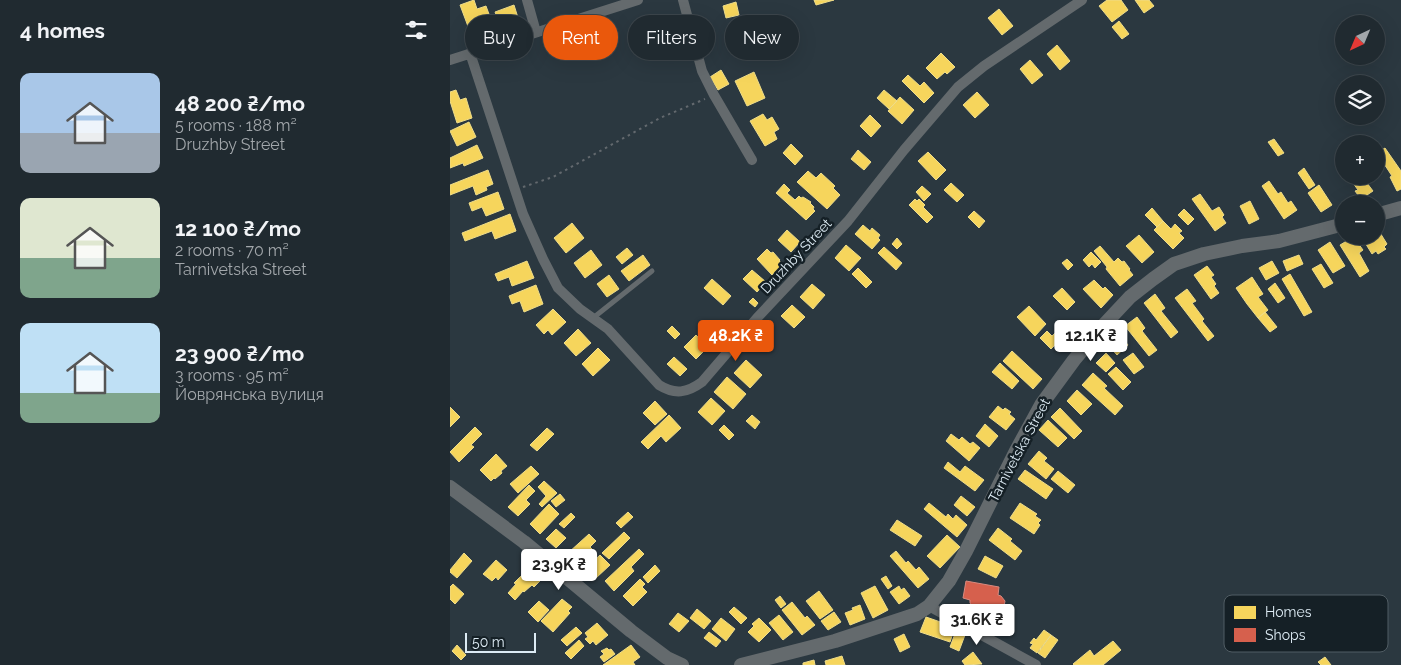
<!DOCTYPE html>
<meta charset="utf-8">
<style>
body{margin:0;font-family:Raleway,sans-serif;background:#283238;color:#f1f3f6;height:100vh;display:flex;flex-direction:column;font-size:19px;white-space:nowrap}
*{box-sizing:border-box;margin:0}
p{font-size:16px;color:#a2a7ab}
.icon{flex:none;width:28px;height:28px;fill:none;stroke:currentColor;stroke-width:2;stroke-linecap:round;stroke-linejoin:round}
.map{position:relative;flex:1;overflow:hidden}
.drawer{display:flex;flex-direction:column;background:#202a30;width:450px}
.drawer>*{flex:none}
.top-card{position:absolute;left:15px;top:15px;width:475px;height:45px;display:flex;gap:10px}
.needle{width:32px;rotate:224deg}
.controls{position:absolute;left:885px;top:15px;display:grid;gap:10px}
.controls a{display:grid;place-items:center;width:50px;height:50px;border-radius:50%;background:#202a30;box-shadow:0 5px 20px #0002,0 0 0 1px #3d464c;font-size:25px}
.scale{position:absolute;left:15px;bottom:12px;width:71px;box-sizing:border-box;padding-left:5px;border:2px solid #ddebf4;border-top:0;font-size:14px;line-height:18px;white-space:nowrap;color:#ddebf4;-webkit-text-stroke:4px #152026;paint-order:stroke}
.price{position:absolute;translate:-50% -42px;padding:0 11px;border-radius:5px;background:#fff;color:#222;font-size:16px;line-height:32px;filter:drop-shadow(0 1px 2px #0008)}
.price::after{content:'';position:absolute;left:50%;top:30px;width:15px;height:11px;margin-left:-8px;background:inherit;clip-path:polygon(0 0,100% 0,50% 100%)}
.price.current{background:#ea580c;color:#fff}
ul{padding:0;list-style:none}
li{display:flex;align-items:center;gap:15px;height:125px;padding:0 20px}
li span{display:grid;place-items:center;flex:none;width:140px;height:100px;border-radius:10px;color:#555}
li>.icon{margin-inline-start:auto}
span .icon{width:60px;height:60px;fill:#fffc;stroke-width:1}
li b{font-size:21px}
h2{display:flex;justify-content:space-between;align-items:center;height:60px;padding:0 20px;font-size:21px}
.chip{padding:0 18px;border-radius:22px;background:#202a30;box-shadow:0 5px 20px #0002,0 0 0 1px #3d464c;font-size:18px;line-height:45px}
.chip.current{background:#ea580c;color:#fff}
main{display:flex;flex:1;min-height:0}
.map>svg:first-child{display:block}
.homes{fill:#f6d55c;stroke:#eedc8a}
.shops{fill:#d6604d;stroke:#d88a7f}
.lines{fill:none;stroke-linecap:round;stroke-linejoin:round}
.path{stroke:#63696e;stroke-width:2;stroke-dasharray:2.5 4;stroke-linecap:butt}
.service{stroke:#646a6d;stroke-width:5}
.minor{stroke:#646a6d;stroke-width:10}
.tertiary{stroke:#646a6d;stroke-width:14}
.labels{text-anchor:middle;stroke-width:5;stroke-linejoin:round;paint-order:stroke}
.street-label{font-size:14px;fill:#ddebf4;stroke:#152026}
.key{fill:#152026;stroke:#515d64;stroke-width:1}
.key-label{font-size:14px;fill:#ddebf4}
</style>
<main>
<section class="drawer">
<h2>4 homes<svg class="icon" aria-label="filters" viewBox="0 0 24 24"><path d="M4 7h16M4 17h16"/><circle cx="9" cy="7" r="2"/><circle cx="15" cy="17" r="2"/></svg></h2>
<ul>
<li><span style="background:linear-gradient(#a9c7e8 60%,#9aa5b1 0)"><svg class="icon" aria-label="home" viewBox="0 0 24 24"><path d="M3 11l9-7 9 7M6 9v11h12V9"/></svg></span><div><b>48 200 ₴/mo</b><p>5 rooms · 188 m²</p><p>Druzhby Street</p></div></li>
<li><span style="background:linear-gradient(#dfe7d0 60%,#7fa58c 0)"><svg class="icon" aria-label="home" viewBox="0 0 24 24"><path d="M3 11l9-7 9 7M6 9v11h12V9"/></svg></span><div><b>12 100 ₴/mo</b><p>2 rooms · 70 m²</p><p>Tarnivetska Street</p></div></li>
<li><span style="background:linear-gradient(#bfe0f5 70%,#7fa58c 0)"><svg class="icon" aria-label="home" viewBox="0 0 24 24"><path d="M3 11l9-7 9 7M6 9v11h12V9"/></svg></span><div><b>23 900 ₴/mo</b><p>3 rooms · 95 m²</p><p>Йоврянська вулиця</p></div></li>
</ul>
</section>
<div class="map">
<svg width="951" height="665" viewBox="0 0 951 665">
<rect width="100%" height="100%" fill="#2b3840"/>
<!-- homes -->
<path class="homes" d="M24,0L27,9L36,6L43,25L30,30L31,33L22,37L10,5Z
M364,0H384L366,5Z
M657,0H671L678,10L662,22L649,6Z
M685,0H699L704,6L694,13Z
M286,2L289,15L276,18L273,6Z
M64,5L69,21L51,27L45,12Z
M549,9L563,26L552,35L538,18Z
M669,21L679,34L672,39L662,27Z
M607,45L620,61L610,70L597,54Z
M491,53L505,67L497,74L495,72L487,79L476,68Z
M580,60L593,75L582,84L570,69Z
M271,70L279,84L268,90L260,77Z
M304,72L315,98L297,106L285,81Z
M458,75L470,86L474,82L484,93L474,103L452,81Z
M6,90L10,100L16,98L22,118L7,123L0,101V92Z
M434,90L447,101L439,109L427,98Z
M527,92L539,105L525,118L513,105Z
M450,97L464,110L452,124L438,111Z
M313,114L317,120L322,117L329,129L324,132L327,139L315,146L300,121Z
M420,115L431,126L421,137L410,126Z
M19,122L26,137L7,146L0,131Z
M824,139L834,153L828,156L818,142Z
M341,144L353,156L345,165L333,153Z
M27,145L33,158L14,166L13,163L0,168V158Z
M935,148L951,171V189L947,191L940,177L942,176L927,153Z
M408,150L421,162L414,170L401,159Z
M478,152L496,170L486,180L468,161Z
M854,168L865,185L859,189L848,173Z
M38,170L43,184L36,187L37,190L26,195L23,186L0,195V185Z
M358,171L366,178L371,173L385,186L383,188L390,195L377,209L347,182Z
M910,178L914,185L917,183L923,191L911,199L905,191L908,190L903,183Z
M819,181L828,194L831,192L838,203L841,201L847,210L834,219L812,186Z
M501,183L514,195L507,202L494,190Z
M334,184L340,190L337,193L345,200L349,196L351,198L353,197L361,202L360,203L364,207L363,209L365,211L356,220L326,193Z
M869,185L882,205L871,212L858,193Z
M472,186L481,194L474,201L466,192Z
M48,192L54,209L36,216L32,207L22,211L19,203Z
M750,194L762,211L769,207L774,215L772,217L776,223L765,231L742,199Z
M465,199L467,201L469,199L475,205L473,207L483,217L477,223L459,205Z
M800,201L809,219L799,224L790,206Z
M702,208L713,221L707,227L695,215Z
M734,209L744,219L738,225L728,215Z
M524,211L535,221L529,228L518,217Z
M60,214L66,231L45,239L42,231L15,241L12,233Z
M713,221L721,229L725,224L732,231L729,233L734,238L723,249L704,230Z
M122,223L134,238L116,253L104,238Z
M413,225L420,231L422,228L430,235L428,238L430,240L422,249L405,234Z
M337,230L350,242L341,252L328,240Z
M929,231L937,244L934,247L936,249L928,254L926,251L922,254L914,241L921,236H926V233Z
M689,235L704,252L692,263L676,246Z
M447,238L452,244L447,249L442,244Z
M900,239L902,241L905,239L913,250L909,253L919,271L910,277L890,245Z
M880,242L895,266L883,273L868,250Z
M396,245L411,258L399,271L385,258Z
M650,246L664,262L668,258L672,262L674,261L680,269L679,270L683,275L670,286L656,269L657,267L644,251Z
M434,247L452,263L446,270L428,253Z
M177,248L183,255L172,264L166,257Z
M317,249L321,253L323,252L330,260L329,261L333,264L322,275L307,259Z
M141,250L152,265L135,278L124,263Z
M641,252L651,262L645,268L642,264L639,267L633,260Z
M193,255L200,265L179,281L171,271Z
M849,255L853,264L837,271L833,261Z
M617,259L623,265L618,270L612,263Z
M77,261L84,278L62,286L59,277L48,281L45,274Z
M822,261L829,273L816,280L809,268Z
M871,264L883,283L874,288L862,269Z
M757,266L764,275L761,277L766,284L764,286L769,293L761,299L744,275Z
M408,268L422,282L416,288L402,274Z
M302,270L316,282L307,292L293,279Z
M840,274L862,312L854,316L832,279Z
M159,275L169,289L157,297L147,284Z
M802,277L813,294L808,297L818,310L808,318L797,304L786,288Z
M262,279L281,296L273,305L254,288Z
M644,280L653,289L655,287L663,295L651,308L633,289Z
M825,283L835,298L828,303L818,289Z
M362,284L375,295L363,309L350,297Z
M86,285L93,304L74,312L70,301L62,304L59,296Z
M612,288L625,302L617,310L603,296Z
M737,289L746,301L742,303L754,319L752,321L764,336L758,341L725,298Z
M705,294L715,308L711,311L728,332L721,338L694,303Z
M303,298L308,303L305,307L299,302Z
M342,305L355,317L344,328L331,316Z
M579,306L596,324L585,336L567,317Z
M103,309L116,322L102,335L98,330L94,334L86,325Z
M815,312L827,327L820,332L808,318Z
M687,317L695,328L692,331L707,350L699,356L675,326Z
M222,326L230,334L225,339L217,331Z
M128,329L141,343L126,356L114,343Z
M597,331L602,336L605,333L611,339L601,349L590,338Z
M246,335L258,347L246,359L234,347Z
M670,335L678,345L667,355L658,345Z
M148,348L160,360L143,376L132,364Z
M562,351L592,379L583,389L553,361Z
M656,353L665,363L656,372L646,363Z
M683,353L694,367L684,374L673,360Z
M224,357L237,369L230,376L217,364Z
M296,360L312,375L300,388L284,373Z
M550,363L569,381L562,389L542,372Z
M666,367L681,382L673,390L658,374Z
M643,373L657,386L654,388L673,406L665,415L632,385Z
M277,377L296,394L283,409L264,392Z
M627,390L642,404L631,415L617,401Z
M261,398L275,411L262,425L248,412Z
M205,401L217,414L205,425L193,413Z
M548,406L553,410L555,408L561,412L559,414L565,419L556,430L539,417Z
M0,407L10,417L0,427Z
M610,408L632,431L624,439L601,417Z
M219,415L231,428L216,442L211,436L198,449L191,442Z
M302,415L310,422L305,429L296,421Z
M598,420L617,438L608,447L589,430Z
M535,424L548,436L539,447L526,436Z
M274,425L284,435L279,440L269,430Z
M25,427L32,434L21,445L24,447L9,462L0,452Z
M97,428L104,434L87,451L80,445Z
M501,434L509,440L512,437L520,444L523,442L530,448L519,461L496,441Z
M589,451L597,458L594,461L604,469L596,479L578,464Z
M46,454L57,466L51,471L52,473L45,479L44,478L41,481L30,470Z
M498,462L510,472L515,466L534,480L525,491L494,468Z
M81,466L89,474L68,493L60,484Z
M575,470L603,489L596,499L568,479Z
M608,471L625,485L618,493L601,479Z
M94,481L107,493L92,507L89,504L96,496L88,487Z
M79,485L85,491L76,500L80,504L68,516L58,507Z
M110,494L115,500L106,507L101,501Z
M511,496L525,507L517,516L504,505Z
M479,503L496,517L498,514L503,519L506,515L517,525L507,537L474,509Z
M570,503L587,514L585,516L591,520L588,523L590,525L584,534L560,518Z
M99,504L109,514L90,534L80,524Z
M178,512L183,517L171,528L166,523Z
M121,513L125,517L114,528L109,524Z
M447,520L472,536L465,546L440,530Z
M548,528L562,539L560,541L572,551L565,560L539,540Z
M106,529L116,538L106,548L96,539Z
M174,532L180,538L159,559L152,553Z
M139,534L146,541L140,547L144,551L129,565L118,553Z
M497,535L510,547L490,568L477,556Z
M189,549L194,554L181,567L184,571L164,591L155,581Z
M446,551L456,563L458,561L466,570L469,567L479,579L468,588L440,556Z
M14,553L22,561L7,578L0,572V570Z
M150,555L160,565L146,578L136,568Z
M535,556L553,566L546,578L528,569Z
M46,560L57,570L48,580L46,577L42,581L33,574Z
M205,565L210,571L198,583L193,577Z
M80,567L92,579L84,587L82,585L74,592L73,591L65,600L58,593L66,584L64,583Z
M436,576L442,586L438,589L431,579Z
M190,579L195,584L192,587L197,592L183,606L173,596Z
M3,584L14,594L5,604L0,599V587Z
M425,586L438,610L423,618L411,593Z
M449,586L451,590L454,588L460,596L449,604L440,592Z
M369,591L383,610L370,619L356,601Z
M330,596L336,604L331,608L325,600Z
M112,599L122,607L118,611L120,613L103,632L91,621Z
M89,601L99,610L88,622L78,612Z
M342,602L355,618L357,616L365,625L352,635L332,610Z
M410,605L415,619L400,625L395,613L403,610L402,608Z
M284,607L297,618L291,624L279,612Z
M247,609L261,621L254,629L240,618Z
M384,612L391,622L378,630L371,621Z
M228,613L239,621L229,632L219,624Z
M329,615L343,632L333,640L319,623Z
M476,617L505,627L500,642L470,632Z
M271,618L285,629L276,641L262,629Z
M309,618L321,630L309,642L298,632L304,626L302,624Z
M147,623L158,635L146,645L143,641L140,644L135,639L138,637L135,633Z
M126,627L132,633L117,646L111,640Z
M594,630L601,635L587,653L580,648L583,644L580,643L584,638L586,640Z
M506,631L515,635L509,651L500,647Z
M259,632L271,641L266,647L254,638Z
M454,634L460,647L450,652L444,639Z
M601,635L608,640L595,658L588,653Z
M129,640L134,646L121,659L115,653Z
M663,641L671,650L653,665H624L623,664L640,650L644,656Z
M7,645L16,655L11,660L2,651Z
M181,645L190,657L183,662L185,665H153Z
M157,648L159,650L161,649L165,654L154,662L150,657L154,654L151,651Z
M523,652L532,664L515,665L512,661Z
M392,656L395,665H376L375,661Z
M875,657L881,665H871L868,662Z
M364,660L365,665H353V663Z"/>
<!-- shops -->
<path class="shops" d="M516,581L549,587L548,595L551,596L555,601L553,612L551,615L548,616L527,613L528,610H525L520,603V600L513,598Z"/>
<g class="lines">
<!-- path -->
<path class="path" d="M73,187L103,177L210,118L255,99"/>
<!-- service -->
<path class="service" d="M143,318L202,271"/>
<!-- minor -->
<path class="minor" d="M77,0L86,32
M233,0L252,71L264,95L302,160
M20,53L73,214L93,259L108,288L130,309L158,329L209,385C225,395 237,393 252,382L307,318L398,221L454,150L508,87L534,66L632,0
M0,60L188,0
M479,606L586,665"/>
<!-- tertiary -->
<path class="tertiary" d="M926,215L951,208
M0,487L74,542L181,631L217,658L232,665
M291,665L385,641L467,614L479,606L499,581L516,551L567,449L591,405L624,360L651,328L680,297L703,279L724,264L754,254L792,246L829,241L894,224"/>
</g>
<g class="labels">
<!-- street labels -->
<g class="street-label">
<text transform="translate(346 256) rotate(-47)" y="5">Druzhby Street</text>
<text transform="translate(569 450) rotate(-62)" y="5">Tarnivetska Street</text>
</g>
</g>
<!-- legend -->
<rect x="774" y="595" width="164" height="57" rx="8" class="key"/>
<rect x="784" y="606" width="22" height="13" fill="#f6d55c"/>
<rect x="784" y="628" width="22" height="14" fill="#d6604d"/>
<g class="key-label">
<text x="815" y="617">Homes</text>
<text x="815" y="640">Shops</text>
</g>
</svg>
<div class="controls">
<a><svg class="needle" viewBox="-14 -14 28 28"><path d="M0-13l5 13h-10z" fill="#e53935"/><path d="M0 13l5-13h-10z" fill="#a2a7ab"/></svg></a>
<a><svg class="icon" aria-label="layers" viewBox="0 0 24 24"><path d="M12 4l9 5-9 5-9-5zM3 14l9 5 9-5"/></svg></a>
<a>+</a>
<a>−</a>
</div>
<div class="scale">50 m</div>
<b class="price current" style="left:286px;top:362px">48.2K ₴</b>
<b class="price" style="left:641px;top:362px">12.1K ₴</b>
<b class="price" style="left:109px;top:591px">23.9K ₴</b>
<b class="price" style="left:527px;top:646px">31.6K ₴</b>
<div class="top-card">
<a class="chip">Buy</a>
<a class="chip current">Rent</a>
<a class="chip">Filters</a>
<a class="chip">New</a>
</div>
</div>
</main>
